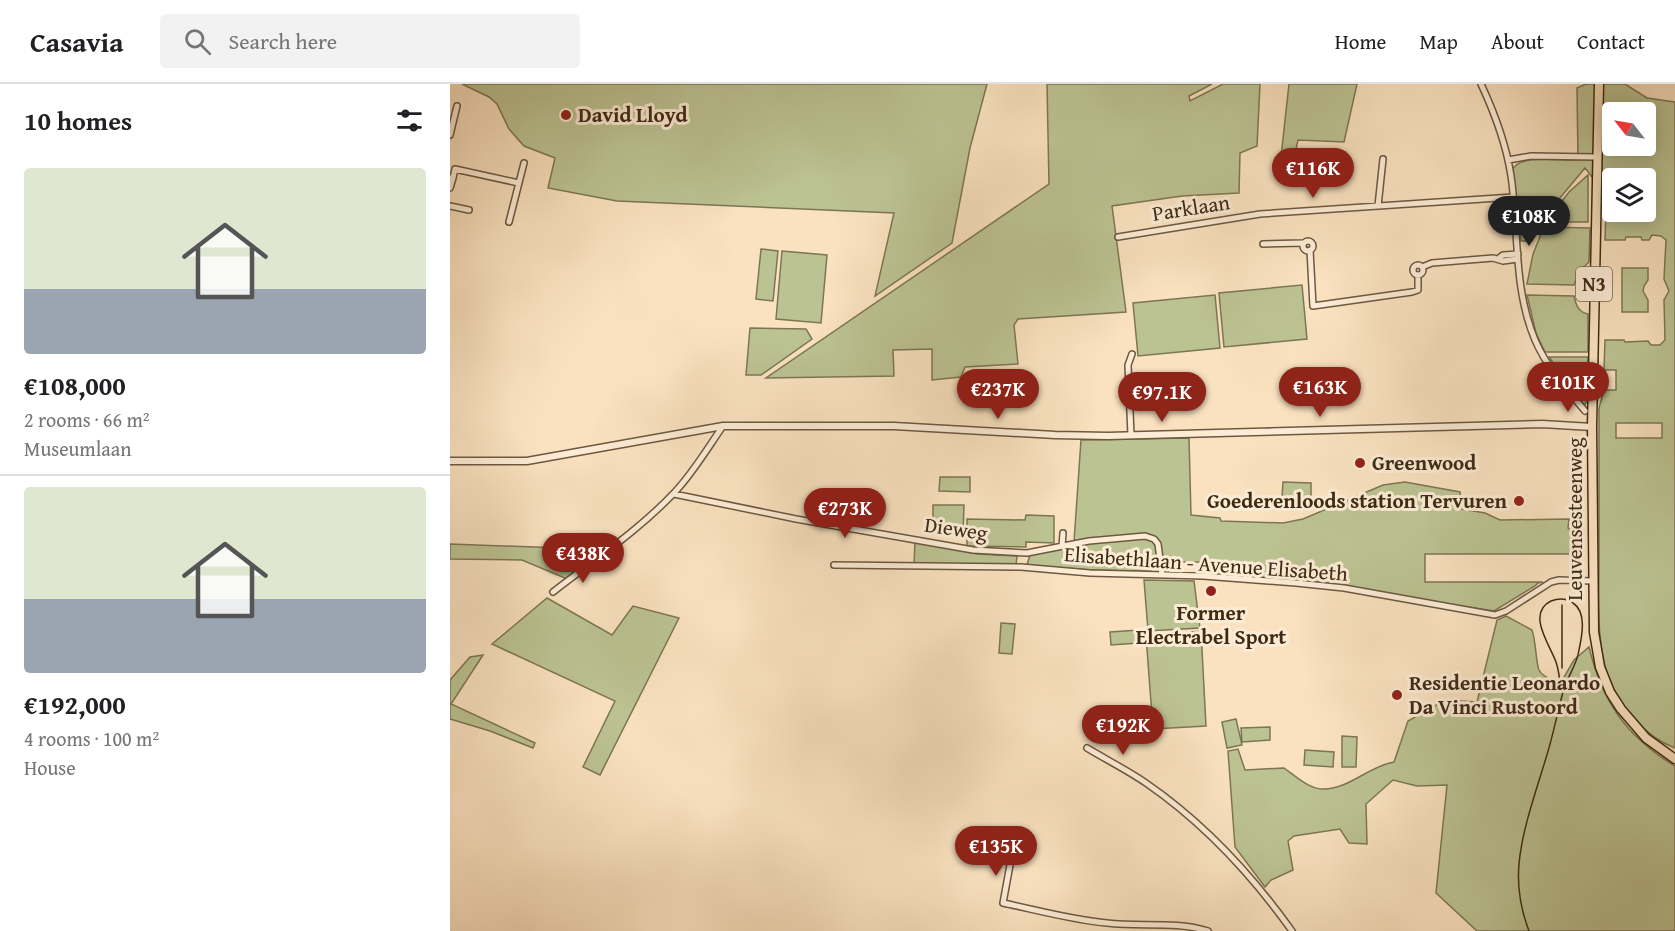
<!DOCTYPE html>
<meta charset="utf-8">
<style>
body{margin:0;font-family:"Gentium Book Plus",serif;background:#f2f2f2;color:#202124;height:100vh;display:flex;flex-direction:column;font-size:22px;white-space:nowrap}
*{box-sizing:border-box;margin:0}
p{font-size:20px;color:#757577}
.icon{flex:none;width:33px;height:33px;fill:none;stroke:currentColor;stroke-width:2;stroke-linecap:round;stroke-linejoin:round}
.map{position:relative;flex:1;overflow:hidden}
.panel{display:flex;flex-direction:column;background:#fff;width:450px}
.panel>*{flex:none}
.needle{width:39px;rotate:301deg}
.tools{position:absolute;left:1152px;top:18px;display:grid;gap:12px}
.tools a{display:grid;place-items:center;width:54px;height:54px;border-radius:6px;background:#fff;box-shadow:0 3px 15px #0003;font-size:30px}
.price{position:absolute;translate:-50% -51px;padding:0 14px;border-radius:21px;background:#8f2418;color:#fff;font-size:20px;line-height:39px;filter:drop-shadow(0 2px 3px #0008)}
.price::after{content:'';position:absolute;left:50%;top:36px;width:18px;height:14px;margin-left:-9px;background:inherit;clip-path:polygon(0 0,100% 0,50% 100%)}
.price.selected{background:#222;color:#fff}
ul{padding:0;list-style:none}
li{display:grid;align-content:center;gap:12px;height:318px;padding:0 24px}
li+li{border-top:2px solid #e0e0e0}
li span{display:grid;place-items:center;height:186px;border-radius:6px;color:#555}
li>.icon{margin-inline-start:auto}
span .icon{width:108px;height:108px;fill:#fffc;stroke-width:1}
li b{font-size:26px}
h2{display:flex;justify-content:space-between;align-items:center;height:72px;padding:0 24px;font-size:26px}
header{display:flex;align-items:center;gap:36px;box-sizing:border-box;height:84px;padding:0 30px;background:#fff;border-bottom:2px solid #e0e0e0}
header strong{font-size:28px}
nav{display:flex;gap:33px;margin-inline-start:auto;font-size:21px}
.search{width:420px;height:54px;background:#f2f2f2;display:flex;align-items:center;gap:15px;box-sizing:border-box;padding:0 21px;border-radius:6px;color:#757577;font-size:22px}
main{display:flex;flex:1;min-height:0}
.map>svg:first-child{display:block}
.green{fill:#bcc393;stroke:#7d7654;stroke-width:1.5;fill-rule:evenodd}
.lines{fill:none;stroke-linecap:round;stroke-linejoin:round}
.minor-casing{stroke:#6d5840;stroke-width:8}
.tertiary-casing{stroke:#6d5840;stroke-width:9}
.primary-casing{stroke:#3e2a15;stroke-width:11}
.minor{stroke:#fcecd6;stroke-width:5}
.tertiary{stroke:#fcecd6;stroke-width:6}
.primary{stroke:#fae2c0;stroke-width:8}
.tram{stroke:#3e2a15;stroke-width:1.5}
.poi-dot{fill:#8f2418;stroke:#fcecd6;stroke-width:2}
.labels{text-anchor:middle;stroke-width:6;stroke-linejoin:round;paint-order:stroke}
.shield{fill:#fcecd6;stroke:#77644f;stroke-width:1.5}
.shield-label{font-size:20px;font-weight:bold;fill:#3e2a15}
.poi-label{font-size:21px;font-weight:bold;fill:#3e2a15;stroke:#fcecd6;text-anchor:start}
.street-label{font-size:21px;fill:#3e2a15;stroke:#fcecd6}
</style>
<header>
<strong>Casavia</strong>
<div class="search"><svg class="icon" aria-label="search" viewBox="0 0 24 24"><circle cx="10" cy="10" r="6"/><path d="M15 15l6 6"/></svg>Search here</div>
<nav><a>Home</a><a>Map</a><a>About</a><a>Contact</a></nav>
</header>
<main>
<section class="panel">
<h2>10 homes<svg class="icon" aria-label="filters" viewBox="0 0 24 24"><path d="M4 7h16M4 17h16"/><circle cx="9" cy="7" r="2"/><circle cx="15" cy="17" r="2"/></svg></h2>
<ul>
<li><span style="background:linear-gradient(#dfe7d0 65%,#9aa5b1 0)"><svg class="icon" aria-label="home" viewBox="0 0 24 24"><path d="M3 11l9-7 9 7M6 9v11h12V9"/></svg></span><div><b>€108,000</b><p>2 rooms · 66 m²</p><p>Museumlaan</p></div></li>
<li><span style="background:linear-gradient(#dfe7d0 60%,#9aa5b1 0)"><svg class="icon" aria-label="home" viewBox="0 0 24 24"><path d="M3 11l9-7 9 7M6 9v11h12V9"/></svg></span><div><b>€192,000</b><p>4 rooms · 100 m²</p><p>House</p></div></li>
</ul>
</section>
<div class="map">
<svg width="1225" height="847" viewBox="0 0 1225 847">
<rect width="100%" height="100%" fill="#fae2c0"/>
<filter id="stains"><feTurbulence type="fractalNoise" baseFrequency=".00333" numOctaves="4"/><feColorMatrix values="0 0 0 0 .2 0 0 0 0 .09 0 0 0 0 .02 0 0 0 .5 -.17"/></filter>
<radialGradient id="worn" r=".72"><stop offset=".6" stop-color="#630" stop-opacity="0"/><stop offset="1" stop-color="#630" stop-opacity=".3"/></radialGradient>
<!-- green -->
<path class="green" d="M12,0H537L520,64L502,159L425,212L444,129L167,117L98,104L105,74L74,62L59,45L47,20L39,13Z
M597,0H762L739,12L740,17L773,0H810L807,62L790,69L789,109L732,112L662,122L676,228L568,235L564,241L568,280L515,283L511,293L482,296V265L443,266L444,292L316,294L599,100Z
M839,0H907L894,58L848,56L844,74L831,73Z
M1136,0H1175L1197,14L1225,18V664C1195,653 1169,622 1158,592C1146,557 1149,516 1149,479C1149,427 1149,375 1149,324L1154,306H1166V286H1154L1155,256H1174L1175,258L1198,257L1201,261H1210L1215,256L1214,216L1219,207L1214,195L1216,156L1211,152L1202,151L1199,156H1192L1191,153H1176L1175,156H1155L1156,126H1162V128H1196V94H1162V105C1147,105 1144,94 1135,84L1104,121L1082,157H1071L1062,87C1067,69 1112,77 1128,76L1127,4ZM1162,28H1196V62H1162ZM1166,339H1212V354H1166Z
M1138,91V138H1096L1119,108Z
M1094,143L1140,144L1139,178L1129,188L1124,201L1077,200L1083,170Z
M311,165L328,167L323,217L306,215Z
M332,167L377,171L371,239L326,235Z
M1172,184H1198V196L1194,202L1193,207L1198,216V228H1172Z
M852,201L857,255L774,263L769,209Z
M765,211L770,264L688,272L683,219Z
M1077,211L1124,212C1126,221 1128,228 1138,230V268H1095L1086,249Z
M300,244L356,245L362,255L311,291H296Z
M1099,273H1138L1136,319L1134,321Z
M739,354L741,431L770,434L771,437L833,439L853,435L933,401L955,398L1010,408L1012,425L1035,429L1050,436L1119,435L1118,444L1125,450L1126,470H975V498H1093L1088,499L1085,502L1044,527L836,495L787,492V482L755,478H715L719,488L640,486L577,481L581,467L624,458L631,356Z
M490,393H520V408L489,407Z
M833,398L861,399V414L832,413Z
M483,421H514L513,450L483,449Z
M576,431L604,432V459L576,458V463L517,462V435L575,436Z
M465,457L527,470L567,472L566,481L464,480Z
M0,460L139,465L152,467L117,495L72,476L0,475Z
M694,496L744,497L750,544L698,547Z
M97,514L162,551L183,522L229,534L150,691L133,683L165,617L42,560Z
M1056,532L1082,546C1086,557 1086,580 1089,586C1092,593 1104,597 1110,600L1124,576L1139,563C1152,618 1177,653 1225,682V847H1027L986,809L997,701L967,702L943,696L916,720L917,760L899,759L890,745L844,752L838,757L843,786L821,796L815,803L785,763L778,667L788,665L795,686L834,684C844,691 859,705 872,705C898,706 919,682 944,678L958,637L995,616L1027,618L1047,536Z
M551,539L565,540L562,570L549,569Z
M689,546V559L661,561L660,548Z
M751,547L756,642L703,645L696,552Z
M33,571L1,620L85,659L83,664L40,647L0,635V596L20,573Z
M786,635L792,661L777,664L772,638Z
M820,643V656L792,658L791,644Z
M892,652L907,653L906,683H892Z
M855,666L884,668L883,683L854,681Z"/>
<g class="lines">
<defs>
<path id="minor" d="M1031,0C1045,30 1056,59 1061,92C1069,146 1063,204 1085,256C1096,282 1116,305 1135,327
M0,51L7,22
M1058,76L1081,72L1146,73
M0,94H3L5,85L69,99
M0,104L3,94
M0,122L19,126
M928,122L933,75
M59,138L74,79
M668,153L810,130L1063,113
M853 162a5 5 0 1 1 10 0a5 5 0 1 1-10 0Z
M813,160L853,159
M860,166L863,222L962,208L968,206V191
M1049,174L1053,171L1068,170
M963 186a5 5 0 1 1 10 0a5 5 0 1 1-10 0Z
M972,183L982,179L1043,174L1053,177L1068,175
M681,351L678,281L682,270
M224,410L346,435L523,466L577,469L639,457L695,452L704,455L708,460L712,491
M612,462L613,449
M384,481L571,483L640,489L753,492L846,499L894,504L1045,531L1056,527L1101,498L1109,496L1143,497
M103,508C144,476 188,447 224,409C243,389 257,365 273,342
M637,664C657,676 677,686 696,699C754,739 802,791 842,847
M562,770L553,819C587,826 622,836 657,839C691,843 725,837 758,847"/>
<path id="tertiary" d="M0,377H77L273,342H444L605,351L658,352L1092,340L1142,343"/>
<path id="primary" d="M1149,0L1142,343L1144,548L1150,583L1160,608L1171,625L1196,654L1225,675"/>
</defs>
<!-- minor casing -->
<use href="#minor" class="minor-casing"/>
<!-- tertiary casing -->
<use href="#tertiary" class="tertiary-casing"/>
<!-- primary casing -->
<use href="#primary" class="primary-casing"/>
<!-- minor -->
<use href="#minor" class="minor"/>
<!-- tertiary -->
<use href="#tertiary" class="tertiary"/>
<!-- primary -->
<use href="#primary" class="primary"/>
<!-- tram -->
<path class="tram" d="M1112,584V521
M1079,847C1071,826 1067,802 1069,780C1072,746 1086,707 1096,674C1103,652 1107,630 1113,608C1117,593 1127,581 1129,566C1132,552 1137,528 1123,519C1116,514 1109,514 1101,517C1076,529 1100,561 1106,578C1109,587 1110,595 1110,605"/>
</g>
<!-- markers -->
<g class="poi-dot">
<circle cx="116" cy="31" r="6"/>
<circle cx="910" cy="379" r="6"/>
<circle cx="1069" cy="417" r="6"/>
<circle cx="761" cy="507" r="6"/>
<circle cx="947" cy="611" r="6"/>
</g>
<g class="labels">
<!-- shield labels -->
<rect class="shield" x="1126" y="183" width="36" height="34" rx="4.5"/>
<g class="shield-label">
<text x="1144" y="207">N3</text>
</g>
<!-- poi labels -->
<g class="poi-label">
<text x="128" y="38">David Lloyd</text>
<text x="922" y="386">Greenwood</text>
<text x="1057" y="424" text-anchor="end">Goederenloods station Tervuren</text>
<text x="761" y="536" text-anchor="middle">Former<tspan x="761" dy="24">Electrabel Sport</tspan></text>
<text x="959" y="606">Residentie Leonardo<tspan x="959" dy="24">Da Vinci Rustoord</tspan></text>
</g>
<!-- street labels -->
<g class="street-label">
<text transform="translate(741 124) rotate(-9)" y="7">Parklaan</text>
<text transform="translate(1125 435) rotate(-90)" y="7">Leuvensesteenweg</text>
<text transform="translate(506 445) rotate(8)" y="7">Dieweg</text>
<text transform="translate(756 480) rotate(4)" y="7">Elisabethlaan - Avenue Elisabeth</text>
</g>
</g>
<rect width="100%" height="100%" filter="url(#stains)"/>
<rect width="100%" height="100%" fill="url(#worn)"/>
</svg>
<div class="tools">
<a><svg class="needle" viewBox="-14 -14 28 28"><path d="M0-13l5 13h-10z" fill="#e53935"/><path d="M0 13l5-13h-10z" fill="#757577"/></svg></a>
<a><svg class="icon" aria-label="layers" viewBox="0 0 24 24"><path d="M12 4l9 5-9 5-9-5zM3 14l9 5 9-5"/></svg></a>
</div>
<b class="price" style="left:863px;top:115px">€116K</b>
<b class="price selected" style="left:1079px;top:163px">€108K</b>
<b class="price" style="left:1118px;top:329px">€101K</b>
<b class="price" style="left:870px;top:334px">€163K</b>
<b class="price" style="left:548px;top:336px">€237K</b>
<b class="price" style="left:712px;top:339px">€97.1K</b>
<b class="price" style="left:395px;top:455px">€273K</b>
<b class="price" style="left:133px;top:500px">€438K</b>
<b class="price" style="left:673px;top:672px">€192K</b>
<b class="price" style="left:546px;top:793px">€135K</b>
</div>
</main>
